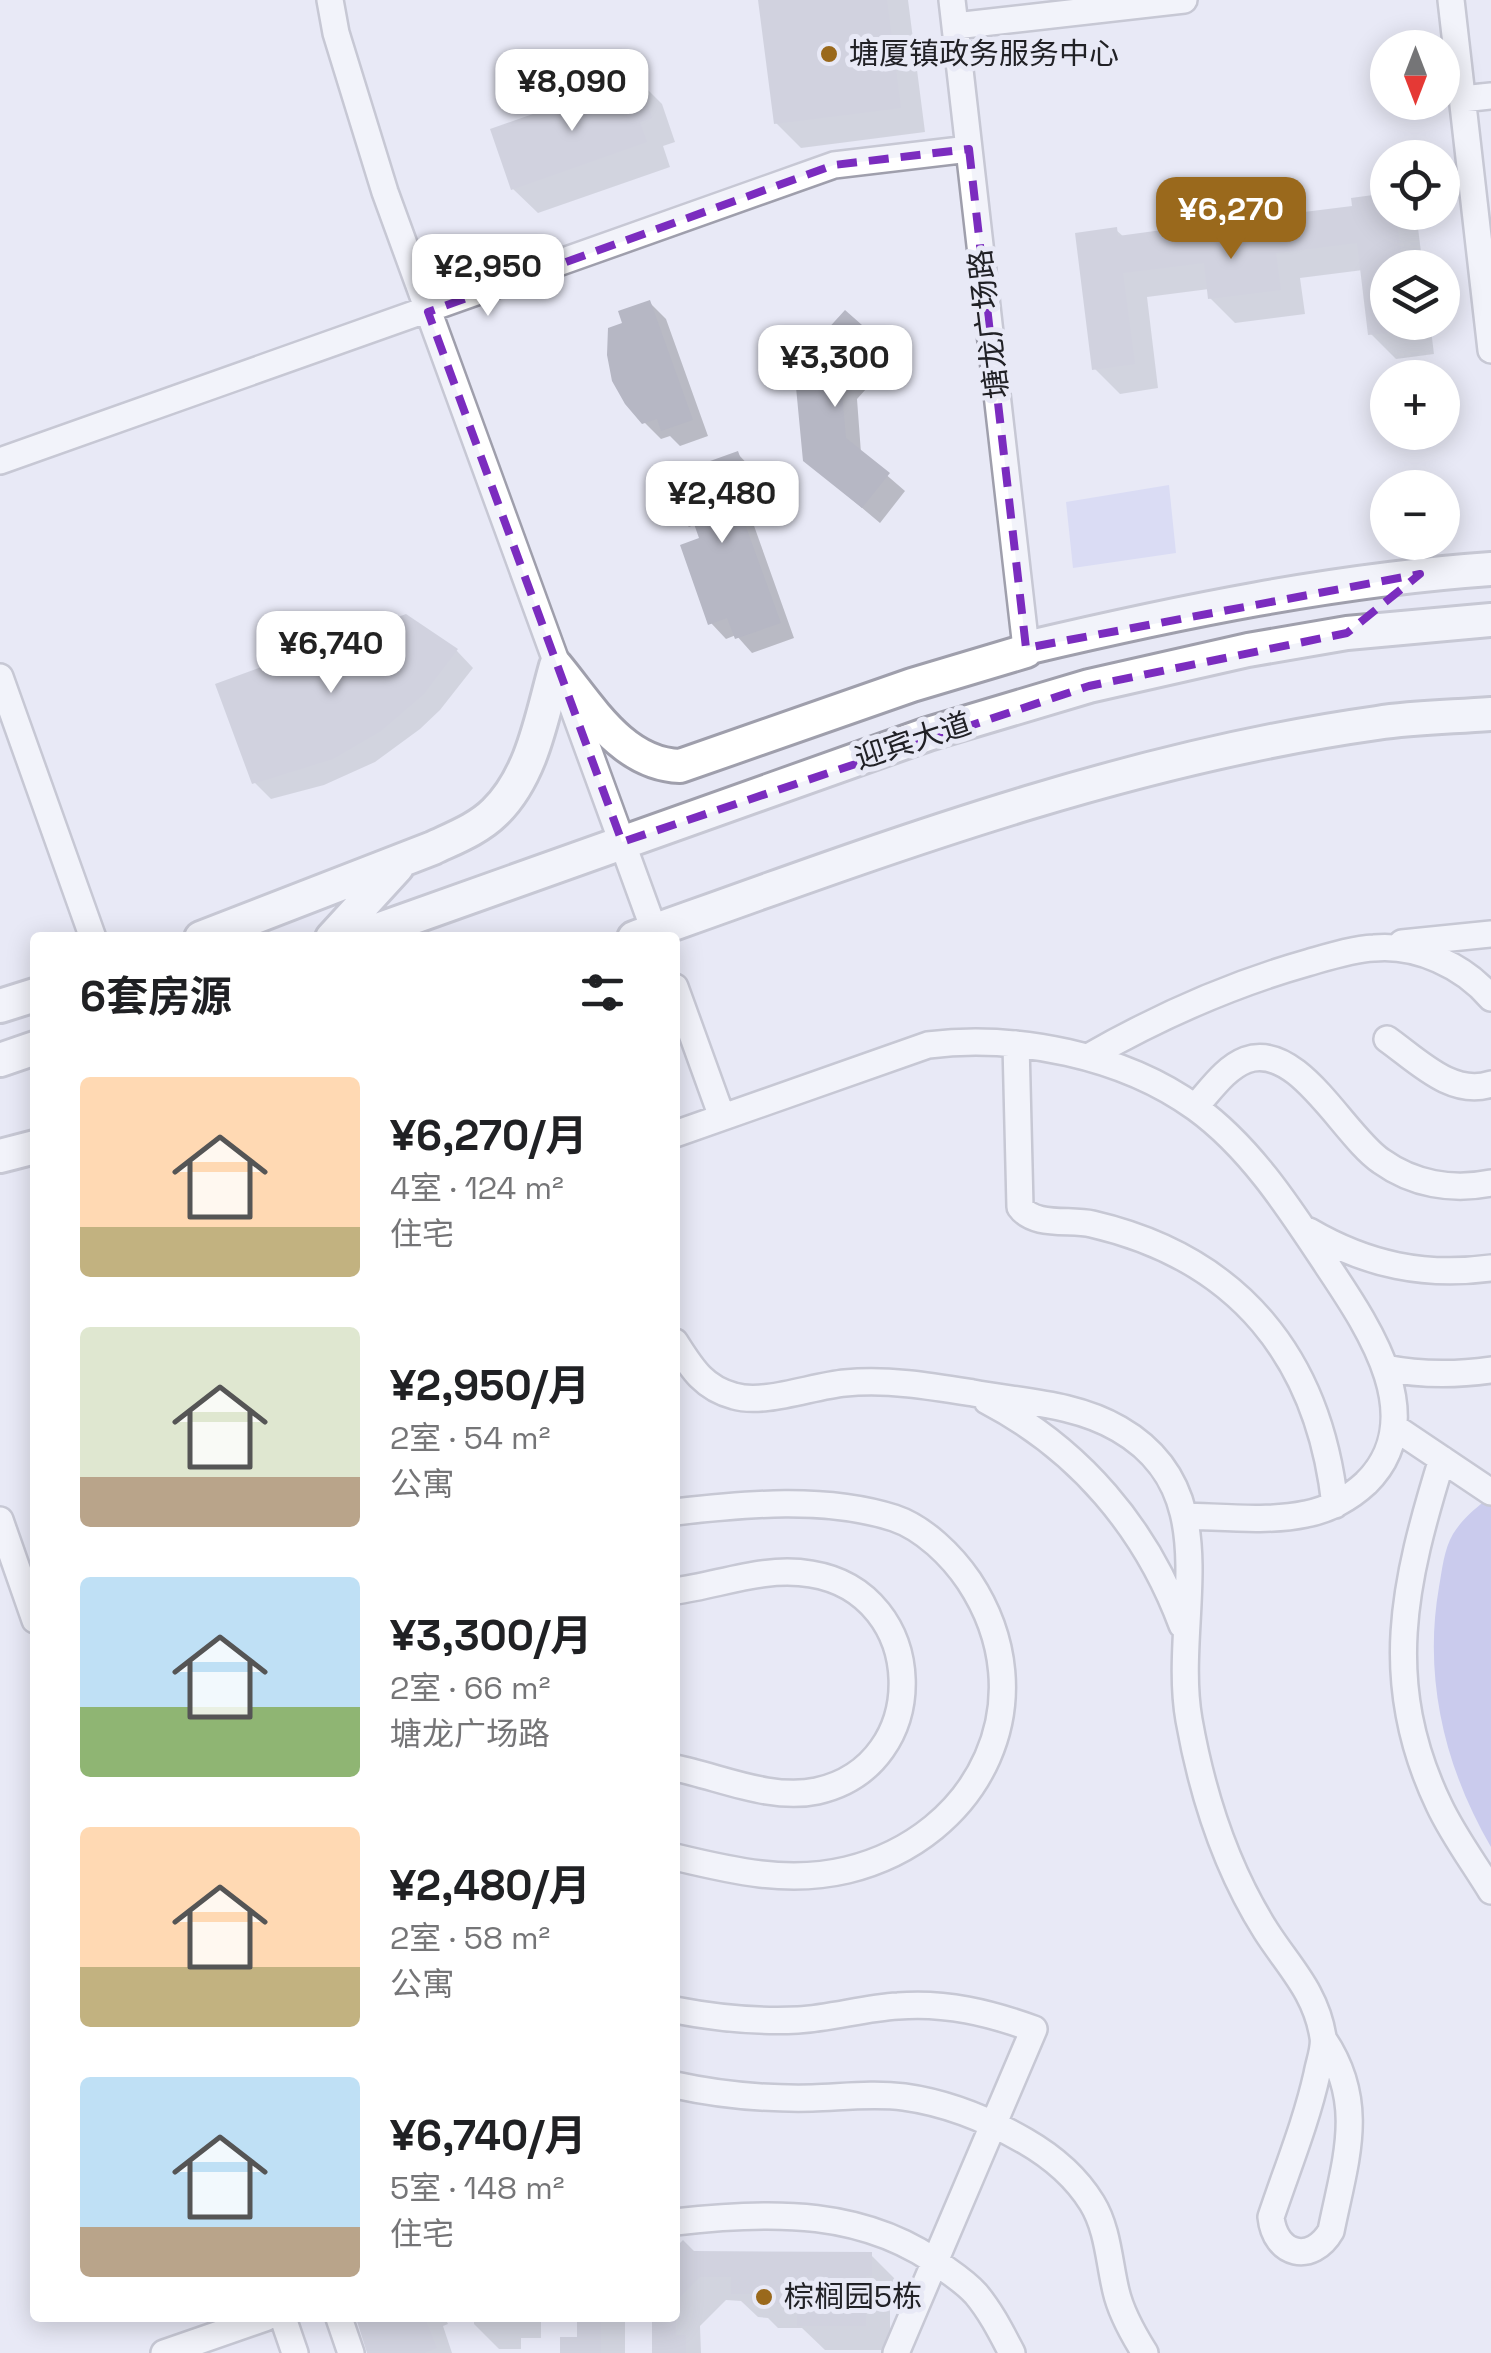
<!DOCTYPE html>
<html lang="zh">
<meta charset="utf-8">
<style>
body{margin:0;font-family:"Space Grotesk","Noto Sans SC",sans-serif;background:#f6f6f6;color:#202124;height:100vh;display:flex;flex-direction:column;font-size:38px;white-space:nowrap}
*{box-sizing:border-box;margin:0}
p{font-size:32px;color:#757577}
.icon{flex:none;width:55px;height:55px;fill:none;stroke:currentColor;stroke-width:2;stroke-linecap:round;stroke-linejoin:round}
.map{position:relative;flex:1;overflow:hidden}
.details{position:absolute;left:30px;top:932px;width:650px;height:1390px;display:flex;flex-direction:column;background:#fff;border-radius:10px;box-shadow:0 5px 25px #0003}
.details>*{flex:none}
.needle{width:65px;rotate:180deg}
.controls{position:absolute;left:1370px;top:30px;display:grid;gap:20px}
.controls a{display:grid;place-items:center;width:90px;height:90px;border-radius:50%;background:#fff;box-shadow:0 5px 25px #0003;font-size:50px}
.price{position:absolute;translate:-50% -85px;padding:0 22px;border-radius:20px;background:#fff;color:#222;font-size:32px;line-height:65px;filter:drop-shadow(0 2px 5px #0008)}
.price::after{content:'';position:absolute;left:50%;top:60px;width:30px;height:22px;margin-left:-15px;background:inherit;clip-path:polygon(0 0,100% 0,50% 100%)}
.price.on{background:#9a691c;color:#fff}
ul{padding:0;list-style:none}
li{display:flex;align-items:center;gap:30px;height:250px;padding:0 50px}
li span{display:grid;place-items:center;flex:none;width:280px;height:200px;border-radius:10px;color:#555}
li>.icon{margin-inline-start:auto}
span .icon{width:120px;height:120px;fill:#fffc;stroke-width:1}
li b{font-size:42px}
h2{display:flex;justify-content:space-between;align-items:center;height:120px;padding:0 50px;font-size:42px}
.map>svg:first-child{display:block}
.green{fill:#caccf2}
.water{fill:#a6a7e2}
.shadow{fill:#0003}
.building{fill:#b6b7c4}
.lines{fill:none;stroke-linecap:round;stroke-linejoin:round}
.minor-casing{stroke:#9f9fac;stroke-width:30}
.major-casing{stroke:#9f9fac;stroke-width:38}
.minor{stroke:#fff;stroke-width:25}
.major{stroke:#fff;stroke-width:32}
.marked{fill:none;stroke:#7b2cbf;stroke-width:8;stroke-dasharray:20 12;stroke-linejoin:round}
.poi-dot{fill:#9a691c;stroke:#e8e9f6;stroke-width:4}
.labels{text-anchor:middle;stroke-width:10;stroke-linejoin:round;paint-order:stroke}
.poi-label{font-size:30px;fill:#212126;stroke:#e8e9f6;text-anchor:start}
.street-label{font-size:30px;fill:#212126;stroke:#e8e9f6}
</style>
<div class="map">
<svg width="1491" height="2353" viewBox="0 0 1491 2353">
<rect width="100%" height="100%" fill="#e8e9f6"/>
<!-- green -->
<path class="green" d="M1169,485L1176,553L1073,568L1066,502Z"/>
<!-- water -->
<path class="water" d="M1491,1496V1847C1445,1768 1423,1678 1439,1587C1442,1570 1444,1549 1453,1534C1462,1519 1477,1507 1491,1496Z"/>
<!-- shadow -->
<path class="shadow" d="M760,0H908L925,132L801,148L776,123Z
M637,79L662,104L675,142L663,146L670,167L538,213L513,189Z
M1270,210L1277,218L1410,212L1417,220L1423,268H1388V322H1430L1434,354L1396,359L1371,334L1363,270L1300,278L1305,314L1235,323L1210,298L1209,289L1147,297L1158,388L1120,394L1095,369L1116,230L1124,237L1201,228Z
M650,303L666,319L708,436L680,446L670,436L661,439L644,422L626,325Z
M845,313L894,358L857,399L861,453L905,491L880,523L805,460Z
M738,454L753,470L764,500L747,506L794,638L752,653L736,635L726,639L711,623L702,540L696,524L689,527L674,511Z
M406,616L457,651L473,668L440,710L420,729L375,762L324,785L271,799L254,782Z
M675,2252L870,2254L895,2279V2300H890V2350H825L802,2328H778L768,2318L758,2317L741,2301L726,2300L700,2326L701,2353H652L653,2318H675Z
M358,2318H445L448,2324L443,2326L452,2353H369Z
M474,2318H559V2321H541V2338H521V2349H499L474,2324Z
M579,2318H625V2353H562L580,2340Z"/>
<!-- building -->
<path class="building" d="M758,0H887L901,108L774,124Z
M638,77L652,118L640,122L647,142L511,190L490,129Z
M1388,193V212H1396L1403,268H1388V333L1368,335L1357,243L1276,253L1281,290L1208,299L1204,263L1123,273L1135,364L1092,370L1075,233L1117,227L1118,236L1199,225L1198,217L1270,208L1272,216L1352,206L1351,198Z
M650,300L693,420L661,431L657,419L642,424L625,404L612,381L607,355L608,328L622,323L618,311Z
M845,310L879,340L841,382L846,438L890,473L862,508L803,461L794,366Z
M738,451L750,485L733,491L781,623L735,639L727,618L708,625L680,545L699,538L688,507L672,513L660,479Z
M406,614L458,649L424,694L381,731L333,759L252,784L215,684Z
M683,2240L694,2251L872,2252V2276H866V2326H797V2304H751V2294H731V2277H700L675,2302V2248Z
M356,2318H425L437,2348L424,2353H367Z
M577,2318H601V2353H560V2337H577Z
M652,2318H676V2335H686V2353H652Z"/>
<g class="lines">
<defs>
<path id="minor" d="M330,0L336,33L385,192L657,938
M952,0L1026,648
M1451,0L1491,350
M955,26L1184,0
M1462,99L1491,96
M0,461L834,165L969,149
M0,677L93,938
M1402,943L1491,934
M675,987L722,1117
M1387,1039C1418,1061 1452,1097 1491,1084
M1016,1044L1020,1207C1034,1227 1070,1219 1092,1224C1239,1258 1319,1358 1335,1505
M1088,1057C1158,1017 1229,985 1307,963C1328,957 1352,949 1374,948C1417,944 1464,966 1491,998
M1195,1107C1210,1091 1225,1068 1246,1060C1298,1041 1343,1135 1381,1161C1413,1184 1452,1191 1491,1183
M675,1134L928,1045C1016,1034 1123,1055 1196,1108C1251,1148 1290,1209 1327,1265C1367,1325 1432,1418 1366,1483C1350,1498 1328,1510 1306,1514C1268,1522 1224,1517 1185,1516
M1309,1231C1367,1265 1425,1277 1491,1268
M675,1342C691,1367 703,1388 734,1396C764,1405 812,1386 845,1383C889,1379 930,1386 973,1393C1021,1402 1075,1403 1119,1429C1230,1493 1171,1618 1189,1720C1202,1793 1226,1868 1266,1931C1289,1967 1316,1992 1323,2037C1325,2048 1319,2062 1317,2074C1306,2123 1287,2169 1271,2217C1275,2256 1312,2264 1331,2231C1345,2161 1367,2104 1324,2040
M1385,1368C1420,1375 1456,1375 1491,1370
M987,1401C1079,1449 1146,1528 1182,1625
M1394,1427L1491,1492
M1442,1459C1404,1582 1380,1682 1439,1805C1453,1835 1474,1863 1491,1891
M675,1512C746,1504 825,1496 894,1518C924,1528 952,1556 969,1581C1047,1699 981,1837 847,1870C788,1884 733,1871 675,1857
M0,1520L35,1620
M675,1591C720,1585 764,1566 811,1574C929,1593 934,1765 817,1791C771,1801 720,1777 675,1768
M675,2010C716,2018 756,2022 798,2020C832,2018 864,2008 898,2006C945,2002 990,2013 1034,2029L896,2353
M675,2085C720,2095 766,2099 812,2098C843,2097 873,2093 904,2097C948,2103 987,2119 1025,2141C1051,2156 1076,2177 1092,2203C1108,2229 1109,2262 1116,2291C1121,2313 1133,2334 1145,2353
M675,2222C770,2211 867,2208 947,2270C957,2277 968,2285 976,2294C991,2312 1001,2332 1012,2353
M283,2318L295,2353
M339,2318L351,2353
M164,2353L265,2318"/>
<path id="major" d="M556,666C590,707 622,764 680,766L912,685L1026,651V648C1179,612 1334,580 1491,569
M201,938L433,848C454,838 478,829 495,812C533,775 542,715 556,666
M332,938L397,867
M355,938L928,734L1089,686L1248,650L1347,633L1491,620
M634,938C877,851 1120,759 1377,723C1415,717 1453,717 1491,714
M0,1006L35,995
M0,1060L35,1048
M0,1156L35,1147"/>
</defs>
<!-- minor casing -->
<use href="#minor" class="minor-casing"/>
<!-- major casing -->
<use href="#major" class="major-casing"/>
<!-- minor -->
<use href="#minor" class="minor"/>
<!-- major -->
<use href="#major" class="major"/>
</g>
<!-- marked area -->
<path d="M0 0H1491V2353H0ZM969,149L1026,648L1420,574L1347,633L1089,686L622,842L428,312L834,165Z" fill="#e8e9f6" fill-opacity=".55" fill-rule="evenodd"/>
<path class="marked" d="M969,149L1026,648L1420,574L1347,633L1089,686L622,842L428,312L834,165Z"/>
<!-- markers -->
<g class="poi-dot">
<circle cx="829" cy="54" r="10"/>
<circle cx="764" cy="2297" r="10"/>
</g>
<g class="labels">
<!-- poi labels -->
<g class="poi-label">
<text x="849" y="64">塘厦镇政务服务中心</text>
<text x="784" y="2307">棕榈园5栋</text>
</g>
<!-- street labels -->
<g class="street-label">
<text transform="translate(989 324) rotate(-97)" y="10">塘龙广场路</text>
<text transform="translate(913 741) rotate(-18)" y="10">迎宾大道</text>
</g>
</g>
</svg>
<div class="controls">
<a><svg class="needle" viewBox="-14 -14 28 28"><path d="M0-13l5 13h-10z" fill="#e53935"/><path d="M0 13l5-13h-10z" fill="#757577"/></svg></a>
<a><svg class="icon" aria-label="locate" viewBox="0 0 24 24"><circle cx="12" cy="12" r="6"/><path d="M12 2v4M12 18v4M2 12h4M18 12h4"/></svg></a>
<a><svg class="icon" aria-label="layers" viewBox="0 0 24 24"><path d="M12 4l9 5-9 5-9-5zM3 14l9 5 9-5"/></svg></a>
<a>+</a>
<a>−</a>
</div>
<b class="price" style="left:572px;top:134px">¥8,090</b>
<b class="price on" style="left:1231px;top:262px">¥6,270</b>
<b class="price" style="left:488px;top:319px">¥2,950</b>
<b class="price" style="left:835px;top:410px">¥3,300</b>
<b class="price" style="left:722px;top:546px">¥2,480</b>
<b class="price" style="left:331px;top:696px">¥6,740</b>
<section class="details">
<h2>6套房源<svg class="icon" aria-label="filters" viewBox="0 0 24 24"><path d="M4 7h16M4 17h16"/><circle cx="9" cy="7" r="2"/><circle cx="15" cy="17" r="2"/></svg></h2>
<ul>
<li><span style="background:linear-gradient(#ffd9b3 75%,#c2b280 0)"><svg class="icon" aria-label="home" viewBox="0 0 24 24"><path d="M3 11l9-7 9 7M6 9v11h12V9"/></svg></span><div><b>¥6,270/月</b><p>4室 · 124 m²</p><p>住宅</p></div></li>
<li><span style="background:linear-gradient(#dfe7d0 75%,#b9a48a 0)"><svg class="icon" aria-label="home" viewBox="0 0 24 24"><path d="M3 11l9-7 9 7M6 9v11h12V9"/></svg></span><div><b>¥2,950/月</b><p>2室 · 54 m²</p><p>公寓</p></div></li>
<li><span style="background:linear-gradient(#bfe0f5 65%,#8fb573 0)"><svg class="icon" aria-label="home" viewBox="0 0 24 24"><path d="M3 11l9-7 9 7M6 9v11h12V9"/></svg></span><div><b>¥3,300/月</b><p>2室 · 66 m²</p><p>塘龙广场路</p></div></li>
<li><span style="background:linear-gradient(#ffd9b3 70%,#c2b280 0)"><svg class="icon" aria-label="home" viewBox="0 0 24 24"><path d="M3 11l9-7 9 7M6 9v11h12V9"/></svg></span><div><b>¥2,480/月</b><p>2室 · 58 m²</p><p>公寓</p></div></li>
<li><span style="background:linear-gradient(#bfe0f5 75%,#b9a48a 0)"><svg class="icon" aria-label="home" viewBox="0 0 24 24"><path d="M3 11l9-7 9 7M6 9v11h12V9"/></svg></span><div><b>¥6,740/月</b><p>5室 · 148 m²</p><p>住宅</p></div></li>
</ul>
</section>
</div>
